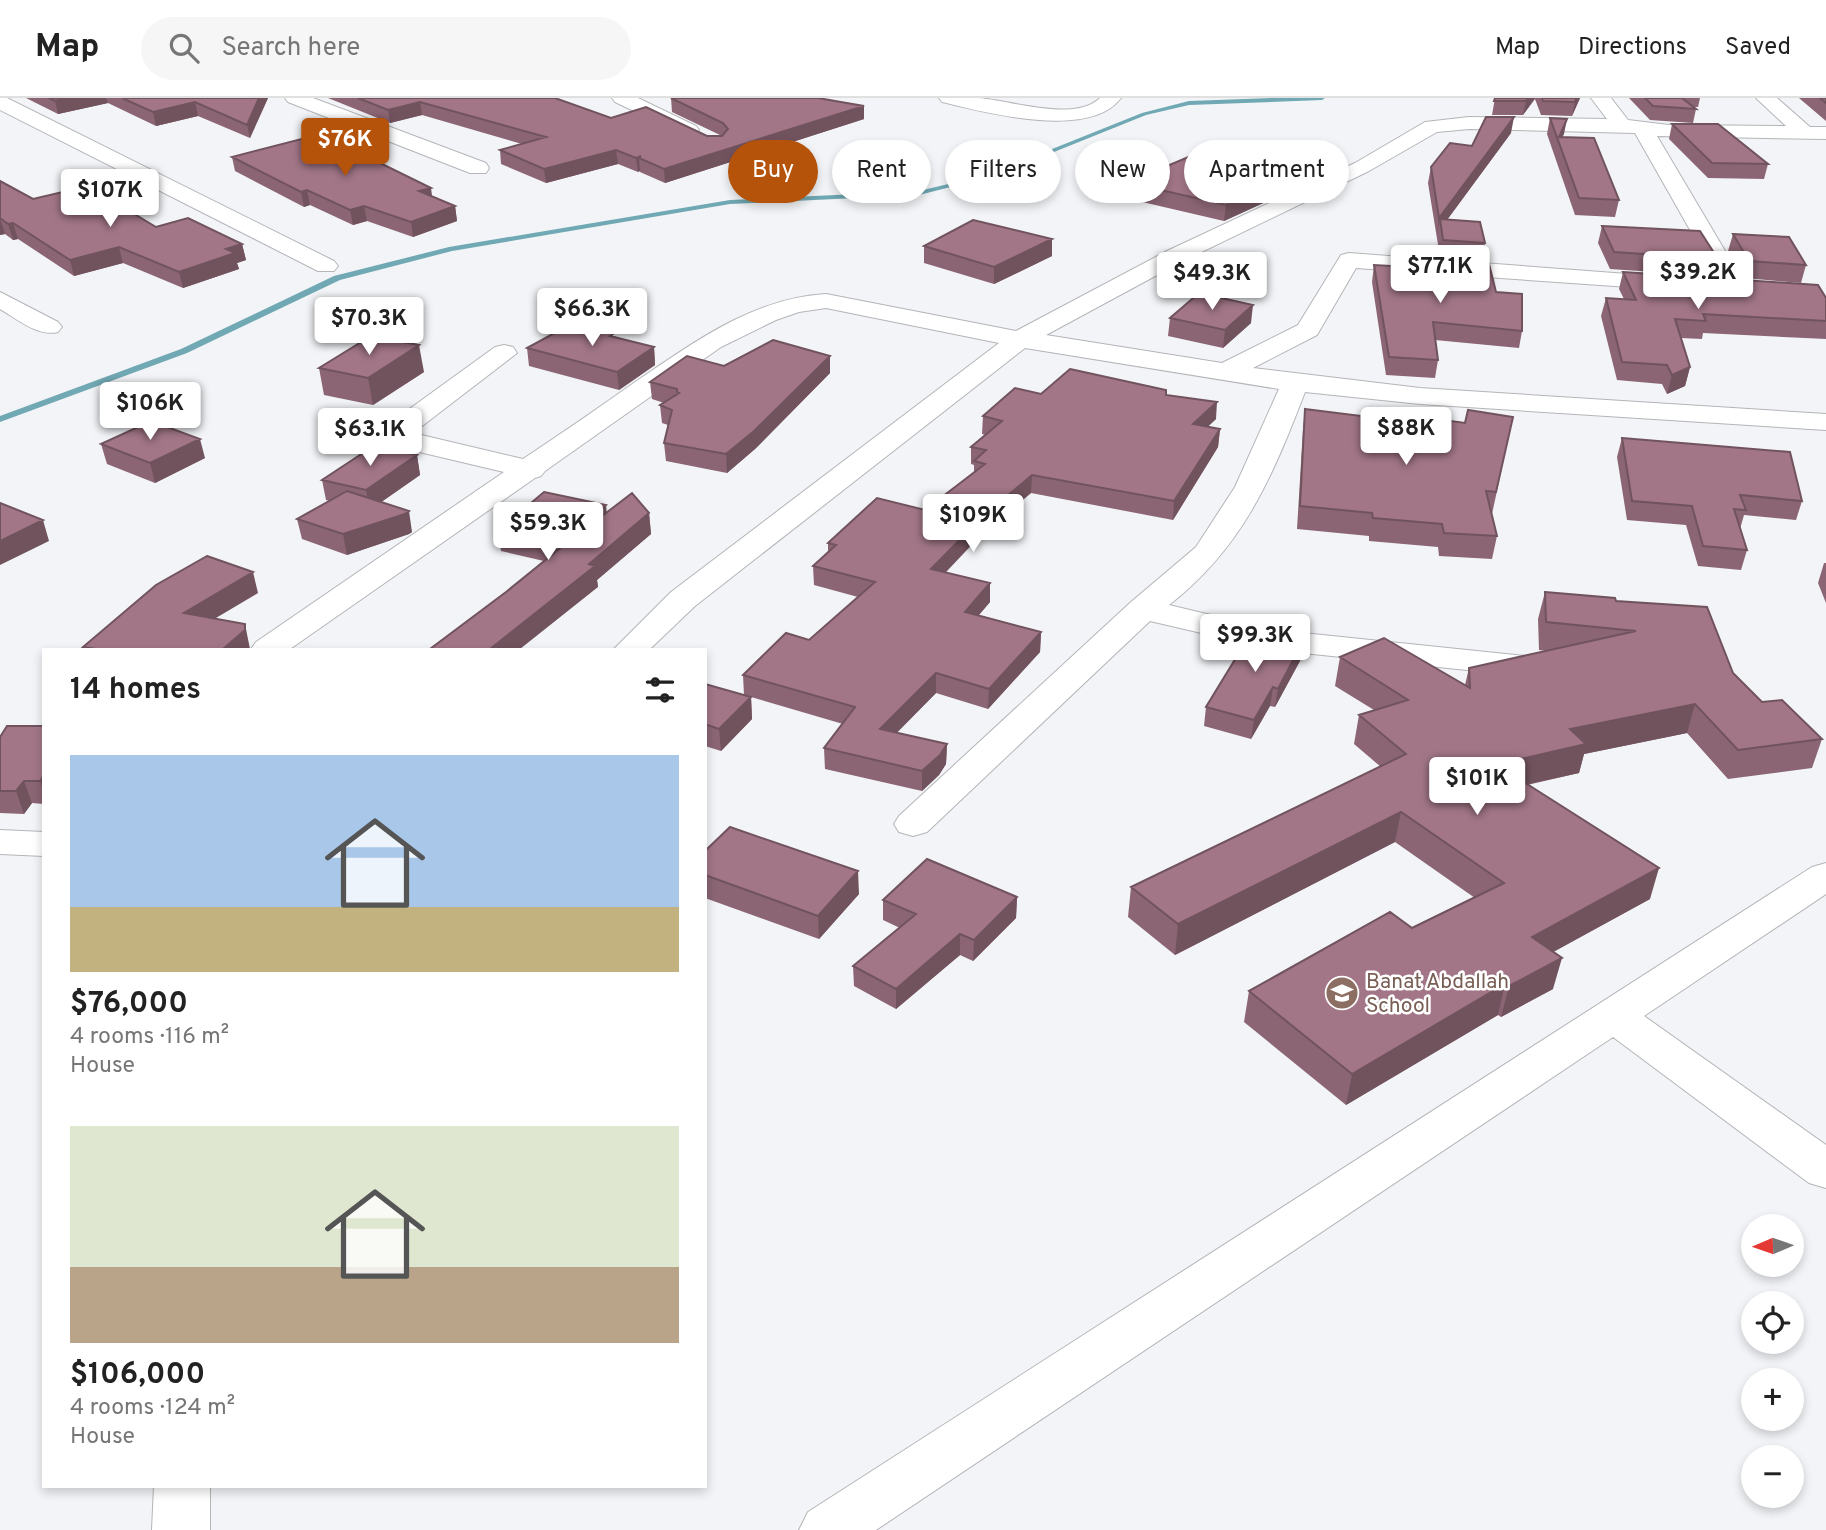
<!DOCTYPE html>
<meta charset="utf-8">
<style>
body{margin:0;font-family:Overpass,sans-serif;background:#f6f6f6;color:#222;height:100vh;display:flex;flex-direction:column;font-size:26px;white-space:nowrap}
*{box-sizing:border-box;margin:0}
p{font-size:23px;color:#767676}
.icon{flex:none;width:38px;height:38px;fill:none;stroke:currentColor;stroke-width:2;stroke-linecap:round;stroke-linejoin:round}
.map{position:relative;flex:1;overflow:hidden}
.details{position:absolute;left:42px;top:550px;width:665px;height:840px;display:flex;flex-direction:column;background:#fff;border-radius:0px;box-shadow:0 4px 10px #0003}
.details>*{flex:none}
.hud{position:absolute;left:728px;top:42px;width:665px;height:63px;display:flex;gap:14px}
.needle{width:46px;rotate:268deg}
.controls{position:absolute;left:1741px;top:1116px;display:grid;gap:14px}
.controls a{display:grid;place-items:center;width:63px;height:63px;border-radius:50%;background:#fff;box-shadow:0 4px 10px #0003;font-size:35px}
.price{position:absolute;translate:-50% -60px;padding:0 16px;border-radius:7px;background:#fff;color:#222;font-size:23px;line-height:46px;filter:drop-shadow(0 2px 4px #0008)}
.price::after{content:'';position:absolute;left:50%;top:42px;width:21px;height:16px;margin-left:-10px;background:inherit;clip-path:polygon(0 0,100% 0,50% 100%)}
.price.selected{background:#b45309;color:#fff}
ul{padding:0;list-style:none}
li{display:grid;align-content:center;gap:14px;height:371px;padding:0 28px}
li span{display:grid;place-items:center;height:217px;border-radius:0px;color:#555}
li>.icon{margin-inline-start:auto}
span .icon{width:126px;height:126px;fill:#fffc;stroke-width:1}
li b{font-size:30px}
h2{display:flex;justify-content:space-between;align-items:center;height:84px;padding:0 28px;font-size:30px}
.tag{padding:0 24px;border-radius:32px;background:#fff;box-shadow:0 4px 10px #0003;font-size:24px;line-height:63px}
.tag.selected{background:#b45309;color:#fff}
header{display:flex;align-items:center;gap:42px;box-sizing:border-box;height:98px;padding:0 35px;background:#fff;border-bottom:2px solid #e0e0e0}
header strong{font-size:33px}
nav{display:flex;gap:38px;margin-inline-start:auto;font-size:24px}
.search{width:490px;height:63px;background:#f6f6f6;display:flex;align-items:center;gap:18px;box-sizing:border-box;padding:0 24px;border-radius:38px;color:#767676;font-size:26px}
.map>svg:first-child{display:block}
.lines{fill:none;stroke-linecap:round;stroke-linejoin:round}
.stream{fill:#70a8b3;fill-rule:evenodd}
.minor-casing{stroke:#b3b5b8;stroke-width:2}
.minor{fill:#fff;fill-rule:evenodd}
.wall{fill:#8b6574}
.shaded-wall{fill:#71535e}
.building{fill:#a27687;stroke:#71535e;stroke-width:2}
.labels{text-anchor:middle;stroke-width:5;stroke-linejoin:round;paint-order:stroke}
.education-label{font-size:21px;fill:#785e54;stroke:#fff;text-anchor:start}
</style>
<header>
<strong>Map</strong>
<div class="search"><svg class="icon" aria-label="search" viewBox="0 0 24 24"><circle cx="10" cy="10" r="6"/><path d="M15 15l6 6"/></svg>Search here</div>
<nav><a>Map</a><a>Directions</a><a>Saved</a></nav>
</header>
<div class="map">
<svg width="1826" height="1432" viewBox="0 0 1826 1432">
<rect width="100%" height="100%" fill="#f2f4f7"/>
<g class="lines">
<!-- stream -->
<path class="stream" d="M1273,0H1325L1322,2L1189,7L1146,17L994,78L919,97L730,106L452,153L340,182L187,255L0,324V318L181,251L334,178L449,149L730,102L919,93L990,76L1142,15L1189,3Z"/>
<defs>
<path id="minor" d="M0,0H7L334,163L338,168L334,173H318L0,12Z
M285,0H313L486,65L489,70L486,75H470L288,4Z
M612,0H638L696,28L699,32L696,36H682L615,4Z
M939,0C952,0 965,0 978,0C1010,2 1074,25 1100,0H1121C1090,42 986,15 942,4Z
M1591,0H1611L1628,22L1669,27L1786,28L1756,0H1777L1810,29H1826V41L1657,38L1747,190L1744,195L1735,197L1726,195L1723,190L1635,35L1469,31L1437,34L1369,73L1183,163L1046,237L1222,265L1298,227L1341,157L1349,155L1681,180L1684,185L1681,190L1672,192L1356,170L1317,237L1253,270L1420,290L1826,316V332L1420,306L1305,294C1272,380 1243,449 1169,507L1274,532L1525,558L1537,561L1542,568L1537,575L1525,578L1274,552L1150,523L927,734L913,738L899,734L894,726L899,718L1131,504L1196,449L1235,389L1279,291L1025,250L695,508L650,551H614L671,494L999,245L826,210L799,214L776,222L721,249L545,373L541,378L535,380L290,551H251L256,544L504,374L394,348L384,338L390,325L495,249L504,247L513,249L517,255L413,335L523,361C562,335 600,309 638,282C696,243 754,200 826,196L1016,233L1167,153L1355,65L1425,24L1469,19L1607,21Z
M0,194L58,224L62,229L58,234C38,239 17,221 0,211Z
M0,732L44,734V758L0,756Z
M1826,765V796L1644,918L1826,1047V1090L1809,1085L1613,939L876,1432H799L808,1414L1812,769Z
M154,1388H210V1432H152Z"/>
</defs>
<!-- minor casing -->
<use href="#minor" class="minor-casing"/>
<!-- minor -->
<use href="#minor" class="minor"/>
</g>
<!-- wall -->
<path class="wall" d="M26,0H268L250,40L198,18L156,28L108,5L58,16Z
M328,0H555L611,20L707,38H722L672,14L671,0L864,21L665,85L640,74V73L638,74L618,66L546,85L501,66L500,52L522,46L422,17L390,25Z
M1495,0H1580L1572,18L1541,17L1535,1L1523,17H1492Z
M1629,0H1700L1698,9H1694L1696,11L1693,25L1650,22Z
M1799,0H1826V23Z
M1550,20L1567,21L1562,40L1619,102L1615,119L1575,117L1547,36Z
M1672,26L1768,66L1764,81L1708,80L1669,41Z
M1511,35L1447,122L1485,145L1482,162L1440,159L1428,85L1431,69L1472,48Z
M232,59L432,99L455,108L457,123L413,139L367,123L353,127L310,107L304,109L235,73Z
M1136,81L1283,96L1224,123L1138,103V98L1135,97Z
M0,83L33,101L156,129L242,146L246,162L237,165L239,171L183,190L123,165L74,178L18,141L13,142L5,136L0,137Z
M1602,128L1718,161L1713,178L1610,171L1598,145Z
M1733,136L1806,167L1801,185L1745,180L1728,153Z
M924,148L1052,158L994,186L924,165Z
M1446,163L1496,194L1522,233L1519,250L1435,242L1438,262L1435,280L1386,277L1372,184L1374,167L1445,171Z
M1623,174L1826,200V241L1703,235L1702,241L1681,240L1690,269L1685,288L1667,296L1662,286L1617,282L1601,218L1606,200L1624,201L1619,191Z
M1170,220L1251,225L1223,250L1168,238Z
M613,236V238L654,249L655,267L619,292L529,268L527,250Z
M830,258V275L755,351L727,375L666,363L664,345L668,327L662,325L660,307L664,305L652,301L650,284L724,268Z
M319,270L424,274L373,307L324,297Z
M1041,296L1166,297L1216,321L1207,329L1220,331L1218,349L1173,422L1031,395L981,437L945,474L990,504L979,517L1041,534L1040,554L988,611L936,595L896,635L947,646L946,666L939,677L922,693L825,671L824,650L843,626L751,599L752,621L721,653L705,648V586L744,597L743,577L809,542L858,499L814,487L813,468L828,454V445L925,412L974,374V367L971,366V349L986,337L982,336L983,318Z
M1305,311L1393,322L1465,325L1513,319L1492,416L1497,438L1492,461L1439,458L1438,449L1369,443V438L1297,431L1303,332Z
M1622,340L1802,403L1796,422L1744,417L1740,431L1747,452L1741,472L1698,468L1686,427L1627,422L1617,359Z
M101,346L205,360L155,385L107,366Z
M417,357L420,377L381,404L412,434L409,436L347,457L302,441L297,421L330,403L326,402L322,382Z
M606,407V415H649L651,436L597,482L598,489L506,494L544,463L501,453L498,433Z
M1824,465H1826V505L1818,485Z
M1545,494L1616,503L1733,575L1762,604L1822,641L1812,670L1728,681L1687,635L1584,656L1579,675L1527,687L1650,801L1553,854V891L1501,919L1498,917L1346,1007L1244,924L1249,893L1412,830L1475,800L1395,744L1175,857L1128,819L1131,789L1381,669L1354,646L1359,617L1374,612L1335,588L1340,559L1465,587L1469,570L1547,553L1539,552L1538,521Z
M1303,543L1301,561L1275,609L1270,608L1251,641L1204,628L1206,609Z
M44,628V706L32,705L24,716L0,715V639Z
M705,753L859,796L819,841L705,800Z
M1017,799L1016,820L973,863L960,857L896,911L854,888L853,868L900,830L883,822V802Z"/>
<!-- shaded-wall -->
<path class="shaded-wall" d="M66,0H106L108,5L58,16L55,3Z
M259,0H268L250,40L247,27Z
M1528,0H1535L1523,17L1526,3Z
M1576,0H1580L1572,18L1575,4Z
M195,4L198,18L156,28L153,14Z
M420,4L422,17L390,25L388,12Z
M864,8V21L665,85L664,71Z
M1514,19L1511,35L1441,130L1440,121L1437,136L1439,120Z
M1567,21L1564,36L1559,47V39Z
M616,52L618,66L546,85L544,71Z
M641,58L639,60L640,73L638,74L636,60Z
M1285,80L1283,96L1224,123L1226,107Z
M431,90L433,105L419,93Z
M307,92L310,107L304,109L301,94Z
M364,108L367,123L353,127L350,112Z
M455,108L457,123L413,139L411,124Z
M0,120L5,136L0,137Z
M13,125L18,141L13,142L8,126Z
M1052,141V158L994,186V169Z
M242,146L246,162L237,165L239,171L183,190L179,174L226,151Z
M119,149L123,165L74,178L70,162Z
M1253,207L1251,225L1223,250L1225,232Z
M419,247L424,274L373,307L368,280Z
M654,249L655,267L619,292L617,274Z
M830,258V275L755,351L727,375L726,356Z
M1690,269L1685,288L1667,296L1672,277Z
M1217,304L1216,321L1192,344L1193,326Z
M1220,331L1218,349L1173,422L1174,403Z
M200,341L205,360L155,385L150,365Z
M417,357L420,377L370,412L366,392Z
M1032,377L1031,395L981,437L931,490V471L982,419Z
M606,407L608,428L592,421Z
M409,413L412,434L409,436L347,457L343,436Z
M649,415L651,436L597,482L598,489L520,551H490Z
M43,422L49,443L0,467V443Z
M253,474L258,495L189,536L184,515Z
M990,485V504L965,533V514Z
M245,526L250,551H223Z
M1041,534L1040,554L988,611L989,591Z
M1303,543L1301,561L1275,609L1278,591Z
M936,575V595L880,652V631Z
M1273,589L1270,608L1251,641L1254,622Z
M751,599L752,621L721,653L719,631Z
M1695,606L1687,635L1584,656L1579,675L1520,688L1508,674L1516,662L1570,631Z
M947,646L946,666L939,677L922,693V673Z
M44,677V694L40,683Z
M24,683L32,705L24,716L16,693Z
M1401,714L1395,744L1175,857L1178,826Z
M1659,770L1650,801L1524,870L1532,839Z
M858,773L859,796L819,841L818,818Z
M1017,799L1016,820L973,863L974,842Z
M960,836V857L896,911V891Z
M1562,860L1553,891L1501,919L1509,888Z
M1505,886L1498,917L1346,1007L1352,976Z"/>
<!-- building -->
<path class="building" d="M49,0H66L55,3Z
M122,0H259L247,27L195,4L153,14Z
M358,0H555L611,20L646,9L707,38H722L728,31L723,25L671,0H818L864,8L664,71L639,60L641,58L636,60L616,52L544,71L500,52L546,39L420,4L388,12Z
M1495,0H1528L1526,3H1494Z
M1542,0H1576L1575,4L1543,3Z
M1645,0H1682L1696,11L1653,8Z
M1820,0H1826V5Z
M1486,19H1514L1439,120L1431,69L1450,45L1472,48Z
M1550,20L1567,21L1559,39L1594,40L1619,102L1579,100Z
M1672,26H1718L1768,66L1712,65Z
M321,36L431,90L419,93L455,108L411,124L364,108L350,112L307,92L301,94L232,59Z
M1193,57L1285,80L1226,107L1139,87L1146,84L1136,81Z
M0,83L33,101L88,88L156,129L188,120L242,146L226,151L235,155L179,174L119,149L70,162L13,125L8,126L0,120Z
M1440,121L1480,124L1485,145L1443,142Z
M973,122L1052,141L994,169L924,148Z
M1602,128L1700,133L1718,161L1614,154Z
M1733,136L1789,139L1806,167L1749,163Z
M1446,163L1489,166L1496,194L1522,196V233L1433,224L1438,262L1389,259L1374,167L1448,171Z
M1623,174L1818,187L1826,200V223L1703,216L1706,223L1675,221L1690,269L1672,277L1667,267L1622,264L1606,200L1636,202Z
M1199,195L1253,207L1225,232L1170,220Z
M571,226L613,236L610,238L654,249L617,274L527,250Z
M371,238L419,247L368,280L319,270Z
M773,242L830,258L754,333L726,356L664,345L672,312L660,307L679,295L677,294V291L650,284L687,258L724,268Z
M1070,271L1166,292V297L1217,304L1193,326L1220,331L1174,403L1032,377L982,419L931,471L990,485L965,514L1041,534L989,591L936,575L880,631L947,646L940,657L922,673L824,650L855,609L743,577L786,535L809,542L875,484L813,468L836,447L828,445L877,400L925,412L985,366L974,363L986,352L971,349L1002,323L983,318L1015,290L1041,296Z
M1305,311L1393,322L1399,316L1465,325L1468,312L1513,319L1496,394L1486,393L1497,438L1444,435L1442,426L1373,420L1372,415L1300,408Z
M151,323L200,341L150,365L101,346Z
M1622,340L1790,354L1802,403L1740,397L1746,412L1734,411L1747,452L1703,448L1692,408L1632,403Z
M375,347L417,357L366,392L322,382Z
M347,393L409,413L405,416L343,436L297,421Z
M544,394L606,407L592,421L597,422L632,395L649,415L589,466L595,468L490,551H430L506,494L564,447L498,433Z
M0,405L43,422L0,443Z
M207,458L253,474L184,515L245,526V532L223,551H96L83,549L156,487Z
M1545,494L1615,500L1616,503L1707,509L1733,575L1762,604L1782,602L1822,641L1738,652L1695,606L1570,631L1586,646L1516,662L1524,669L1508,674L1659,770L1532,839L1562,860L1509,888L1505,886L1352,976L1249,893L1390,814L1412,830L1504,785L1401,714L1178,826L1131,789L1406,656L1359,617L1408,602L1340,559L1384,540L1470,590L1469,570L1636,533L1546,524Z
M1253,532L1303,543L1278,591L1273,589L1254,622L1206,609Z
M705,586L751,599L719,631L705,626Z
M7,628H44V677L40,683H24L16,693H0V639Z
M730,729L858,773L818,818L705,777V753Z
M927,761L1017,799L974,842L960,836L896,891L853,868L916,816L883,802Z"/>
<!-- icons -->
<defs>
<symbol id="school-disc" viewBox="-11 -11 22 22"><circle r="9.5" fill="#8d6e63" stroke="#fff"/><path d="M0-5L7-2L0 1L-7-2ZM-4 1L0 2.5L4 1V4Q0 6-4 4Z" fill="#fff"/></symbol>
</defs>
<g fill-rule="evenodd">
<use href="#school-disc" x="1323" y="876" width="38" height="38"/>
</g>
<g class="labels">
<!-- education labels -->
<g class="education-label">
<text x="1366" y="890">Banat Abdallah<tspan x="1366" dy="24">School</tspan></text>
</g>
</g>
</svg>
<div class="controls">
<a><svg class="needle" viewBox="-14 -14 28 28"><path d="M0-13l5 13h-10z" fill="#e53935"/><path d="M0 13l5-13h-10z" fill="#767676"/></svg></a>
<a><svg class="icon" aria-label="locate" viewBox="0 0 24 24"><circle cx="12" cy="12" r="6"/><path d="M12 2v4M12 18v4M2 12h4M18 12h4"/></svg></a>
<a>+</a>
<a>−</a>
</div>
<b class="price selected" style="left:345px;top:80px">$76K</b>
<b class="price" style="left:110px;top:131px">$107K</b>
<b class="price" style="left:1440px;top:207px">$77.1K</b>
<b class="price" style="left:1698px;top:213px">$39.2K</b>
<b class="price" style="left:1212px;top:214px">$49.3K</b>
<b class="price" style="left:592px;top:250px">$66.3K</b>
<b class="price" style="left:369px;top:259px">$70.3K</b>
<b class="price" style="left:150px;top:344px">$106K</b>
<b class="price" style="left:1406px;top:369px">$88K</b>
<b class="price" style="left:370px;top:370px">$63.1K</b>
<b class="price" style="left:973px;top:456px">$109K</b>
<b class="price" style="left:548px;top:464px">$59.3K</b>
<b class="price" style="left:1255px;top:576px">$99.3K</b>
<b class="price" style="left:1477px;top:719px">$101K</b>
<div class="hud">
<a class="tag selected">Buy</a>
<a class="tag">Rent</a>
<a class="tag">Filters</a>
<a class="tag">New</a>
<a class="tag">Apartment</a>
</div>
<section class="details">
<h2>14 homes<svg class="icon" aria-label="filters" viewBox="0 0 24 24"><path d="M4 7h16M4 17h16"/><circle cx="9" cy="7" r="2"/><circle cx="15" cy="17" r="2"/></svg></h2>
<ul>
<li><span style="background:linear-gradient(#a9c7e8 70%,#c2b280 0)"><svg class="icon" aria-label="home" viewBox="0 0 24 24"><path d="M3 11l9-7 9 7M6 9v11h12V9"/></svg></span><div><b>$76,000</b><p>4 rooms · 116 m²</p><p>House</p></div></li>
<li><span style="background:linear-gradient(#dfe7d0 65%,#b9a48a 0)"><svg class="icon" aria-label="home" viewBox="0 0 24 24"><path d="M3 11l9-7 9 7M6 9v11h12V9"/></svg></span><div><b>$106,000</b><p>4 rooms · 124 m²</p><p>House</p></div></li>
</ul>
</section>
</div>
